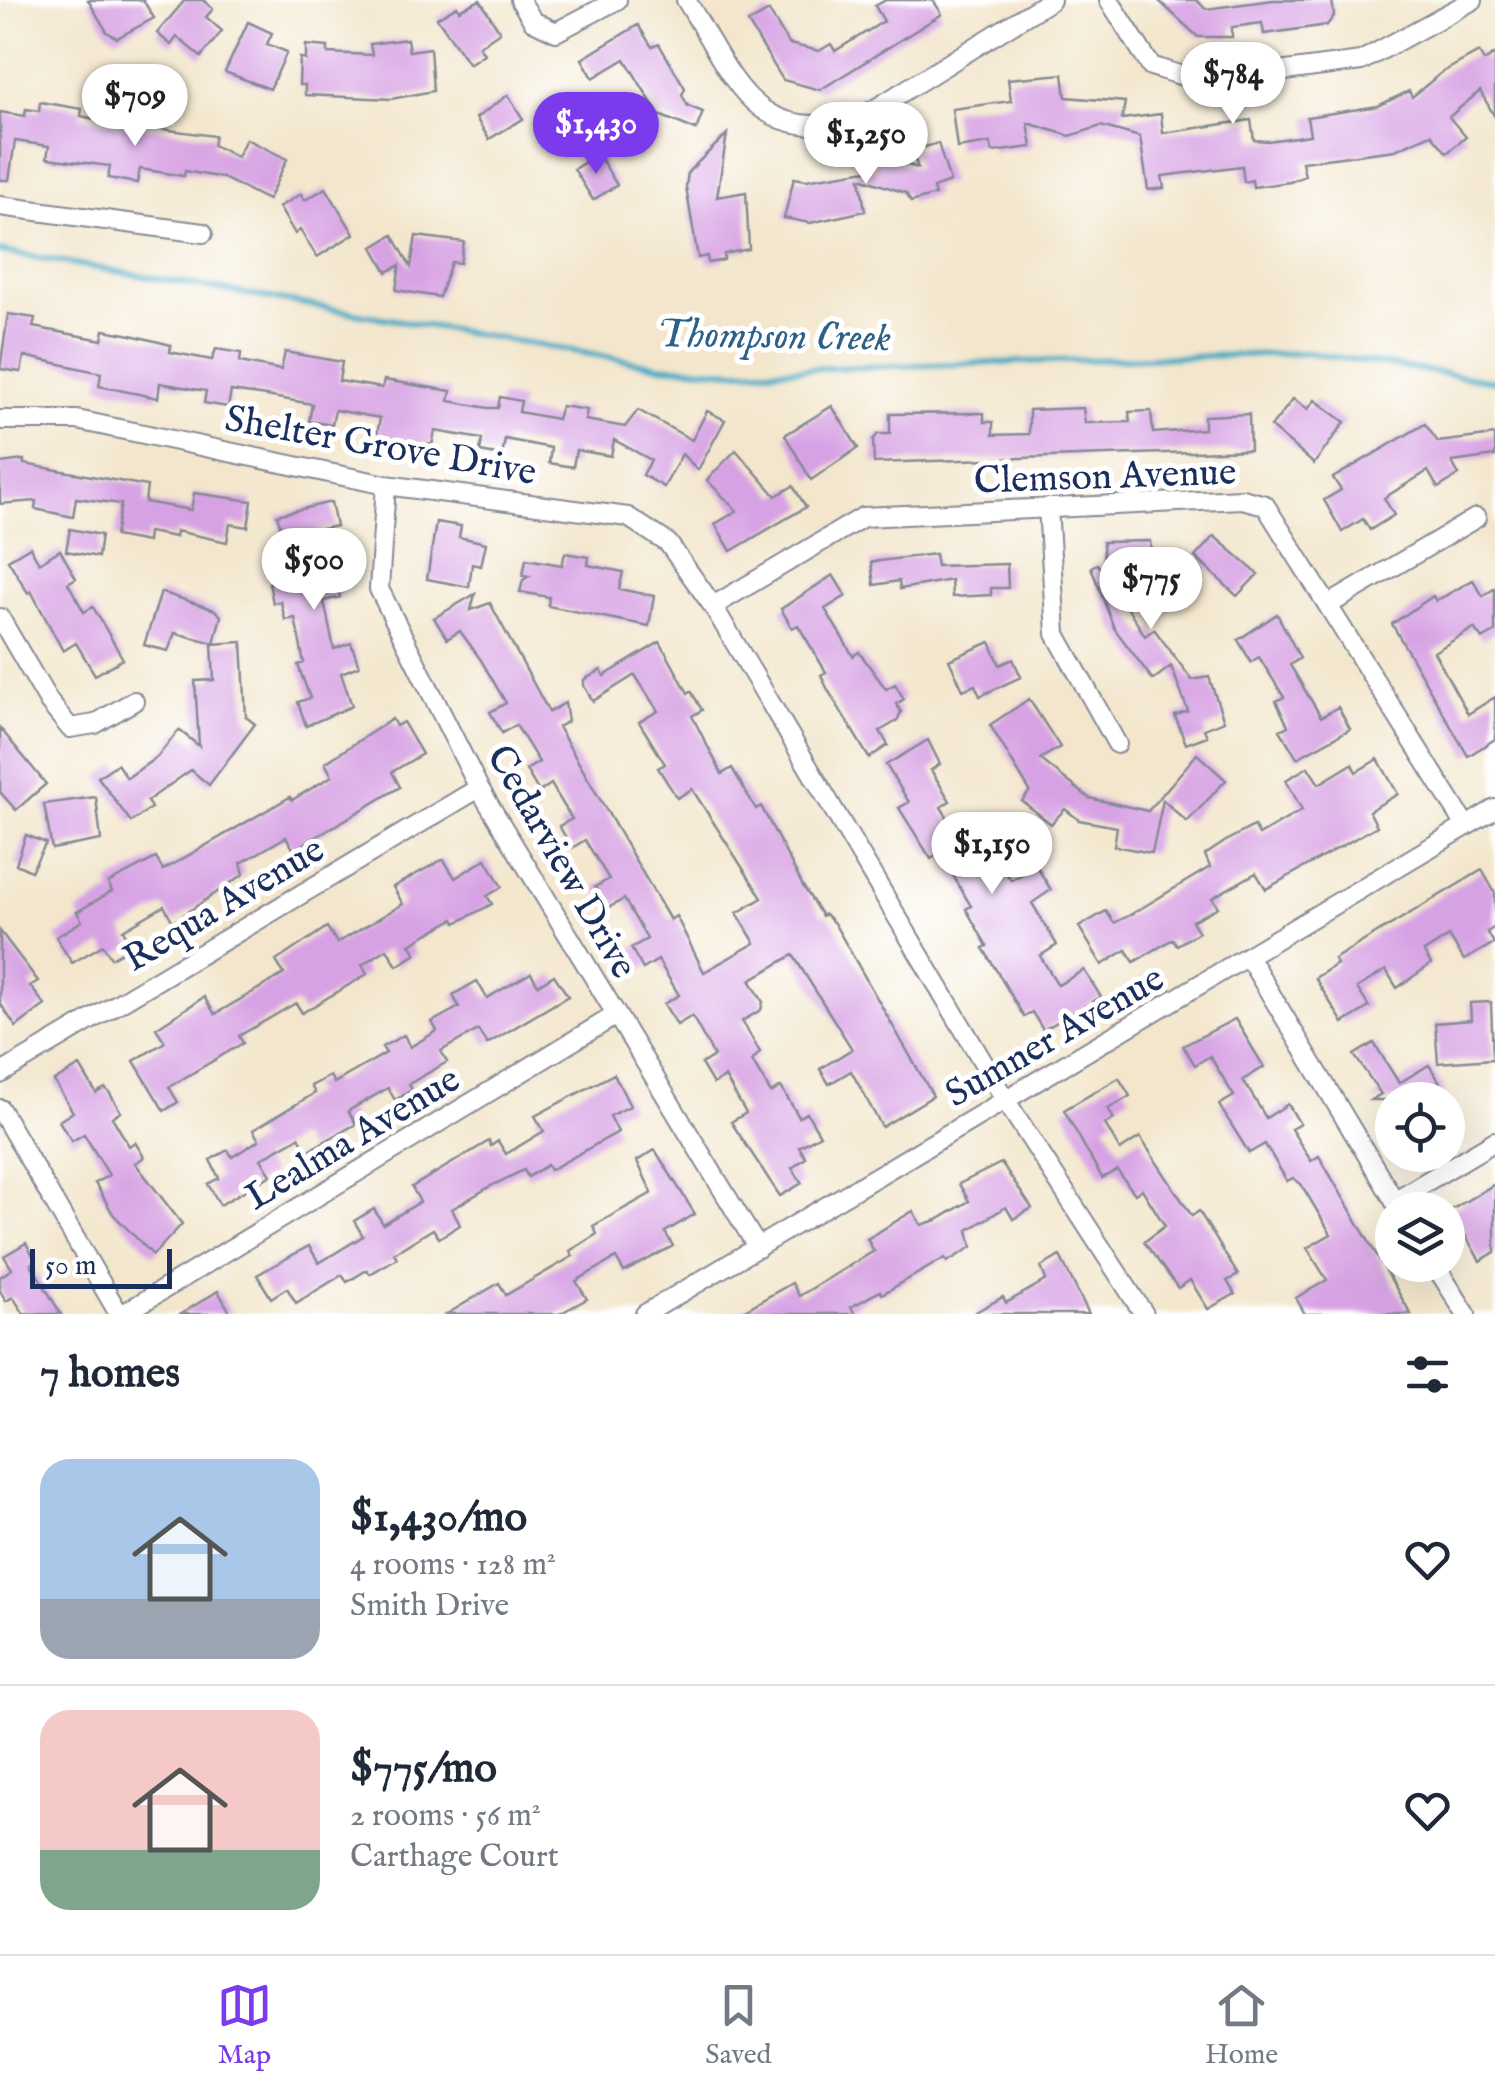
<!DOCTYPE html>
<meta charset="utf-8">
<style>
body{margin:0;font-family:"IM FELL English",serif;background:#f6f6f7;color:#1f2937;height:100vh;display:flex;flex-direction:column;font-size:38px;white-space:nowrap}
*{box-sizing:border-box;margin:0}
p{font-size:32px;color:#747a83}
.icon{flex:none;width:55px;height:55px;fill:none;stroke:currentColor;stroke-width:2;stroke-linecap:round;stroke-linejoin:round}
.map{position:relative;height:1314px;overflow:hidden}
.sheet{display:flex;flex-direction:column;background:#fff;flex:1}
.sheet>*{flex:none}
.buttons{position:absolute;left:1375px;top:1082px;display:grid;gap:20px}
.buttons a{display:grid;place-items:center;width:90px;height:90px;border-radius:50%;background:#fff;box-shadow:0 10px 40px #0002;font-size:50px}
.scale{position:absolute;left:30px;bottom:25px;width:142px;box-sizing:border-box;padding-left:10px;border:5px solid #1b2f5e;border-top:0;font-size:28px;line-height:35px;white-space:nowrap;color:#1b2f5e;-webkit-text-stroke:8px #fff;paint-order:stroke}
.price{position:absolute;translate:-50% -85px;padding:0 22px;border-radius:35px;background:#fff;color:#222;font-size:32px;line-height:65px;filter:drop-shadow(0 2px 5px #0008)}
.price::after{content:'';position:absolute;left:50%;top:60px;width:30px;height:22px;margin-left:-15px;background:inherit;clip-path:polygon(0 0,100% 0,50% 100%)}
.price.current{background:#7c3aed;color:#fff}
ul{padding:0;list-style:none}
li{display:flex;align-items:center;gap:30px;height:250px;padding:0 40px}
li+li{border-top:2px solid #e0e1e3}
li span{display:grid;place-items:center;flex:none;width:280px;height:200px;border-radius:30px;color:#555}
li>.icon{margin-inline-start:auto}
span .icon{width:120px;height:120px;fill:#fffc;stroke-width:1}
li b{font-size:42px}
h2{display:flex;justify-content:space-between;align-items:center;height:120px;padding:0 40px;font-size:42px}
.tab-bar{display:flex;justify-content:space-around;align-items:center;height:140px;border-top:2px solid #e0e1e3;background:#fff;font-size:28px;color:#747a83}
.tab-bar a{display:grid;justify-items:center;gap:5px}
.tab-bar .current{color:#7c3aed}
.map>svg:first-child{display:block}
.lines{fill:none;stroke-linecap:round;stroke-linejoin:round}
.stream{stroke:#44aac4;stroke-width:6}
.building{fill:#d7a2e4}
.street-casing{stroke:#878a95;stroke-width:22}
.street{stroke:#fff;stroke-width:18}
.labels{text-anchor:middle;stroke-width:10;stroke-linejoin:round;paint-order:stroke}
.street-label{font-size:38px;fill:#1b2f5e;stroke:#fff}
.water-label{font-size:40px;font-style:italic;fill:#2b6087;stroke:#fff}
</style>
<div class="map">
<svg width="1495" height="1314" viewBox="0 0 1495 1314">
<rect width="100%" height="100%" fill="#fff"/>
<filter id="ink" filterUnits="userSpaceOnUse"><feTurbulence type="fractalNoise" baseFrequency=".01" numOctaves="2"/><feDisplacementMap in="SourceGraphic" scale="20" xChannelSelector="R" yChannelSelector="G"/><feConvolveMatrix kernelMatrix="1 2 1 2 8 2 1 2 1" color-interpolation-filters="sRGB"/></filter>
<filter id="wash" filterUnits="userSpaceOnUse"><feTurbulence type="fractalNoise" baseFrequency=".0048" numOctaves="4" result="noise"/><feDisplacementMap in="SourceGraphic" scale="40" xChannelSelector="R" yChannelSelector="G"/><feGaussianBlur stdDeviation="2.25" result="paint"/><feColorMatrix in="noise" values="0 0 0 0 0 0 0 0 0 0 0 0 0 0 0 0 0 1.4 0 .05"/><feComposite in="paint" operator="in"/></filter>
<g filter="url(#wash)">
<rect width="100%" height="100%" fill="#f3e6cc"/>
<g class="lines">
<!-- stream -->
<path class="stream" d="M0,251L659,366L734,371L1308,353L1495,381"/>
</g>
<g id="blocks">
<!-- building -->
<path class="building" d="M88,0H143L154,18L117,38L107,32Z
M185,0H203L213,9L206,17L222,31L201,57L177,37L171,45L157,33Z
M480,0L500,32L479,46L484,54L469,64L437,18L457,6L459,10Z
M886,0H933L942,14L820,90L783,80L748,23L769,11L789,44L819,51L831,44L835,51L884,21L875,6Z
M1158,0H1196L1206,9L1273,0H1332L1334,16L1327,25L1264,34L1262,23L1232,27V37H1198Z
M248,22L272,33L267,44L287,52L270,89L225,72Z
M638,25L652,47L659,44L685,88L682,95L688,106L703,112L696,130L659,115L625,59L593,78L582,59Z
M407,39L409,51L430,48L433,91L391,99L305,95V85H299L300,58L306,60V45L328,47V53L372,55L370,44Z
M1479,52L1484,61L1495,54V117L1480,91L1449,117L1466,137L1447,153L1431,134L1395,150L1302,162L1305,176L1290,182L1253,187L1252,180L1244,182L1242,166L1162,176L1164,188L1148,190L1140,137L1101,126L1070,136L1028,123L1032,147L993,152L990,143L957,148L952,109L1011,101L1008,79L1063,74L1066,97L1125,102L1122,119L1161,114L1163,133L1251,120L1254,140L1268,141L1310,135L1307,117L1378,106L1409,91L1412,97L1441,73Z
M508,95L523,119L489,139L476,118Z
M40,102L82,109L81,116L108,122L215,136L213,145L237,157L246,139L287,159L268,200L223,178L185,171L184,176L140,169L137,183L108,178L110,166L47,158L49,146L15,141L9,180H0V112L25,116L26,109L39,111Z
M624,106L643,121L627,141L608,126Z
M727,134L717,197L746,192L749,249L724,254V260L708,263L707,256L698,258L686,187L688,172Z
M938,143L950,182L933,188L935,195L911,202L906,193L860,178L865,211L810,223L784,218L794,178L806,180L874,169L878,156L918,168L912,151Z
M598,154L617,185L593,200L574,169Z
M326,188L354,234L317,257L300,230L295,234L279,207L301,194L305,200Z
M393,235L411,267L416,236L464,242L460,263L451,262L439,297L396,290L400,265L387,272L373,247Z
M8,314L35,318L33,327L102,340L104,330L131,335L171,345L170,352L212,360L216,349L241,353L240,362L281,370L285,352L342,362L339,381L382,388L384,380L451,391L449,401L488,408H498L500,397L521,401L519,412L557,419L561,406L587,410L585,420L625,427L638,410L692,440L707,411L725,420L698,470L682,454L664,487L643,475L651,460L614,440L611,456L576,450L573,467L549,463L551,448L505,439L502,456L480,452L482,439L435,431L432,445L377,435L380,418L335,410L332,425L309,421L312,404L266,396L231,391L228,407L204,403L206,391L160,383L158,398L99,386L101,373L24,356L21,372L0,369Z
M1293,399L1308,409L1315,400L1345,422L1314,464L1271,427Z
M832,406L858,448L811,480L785,435Z
M1083,408L1085,423L1130,422L1129,412L1151,411L1153,433L1204,429V416L1249,414L1250,450L874,463L873,440L878,434H890V414L984,413V422H993V435L1029,434V410Z
M1425,424L1438,442L1495,435V456L1452,462L1459,475L1438,488L1428,471L1384,498L1394,515L1370,530L1363,519L1342,532L1324,500L1341,490L1333,478Z
M736,450L776,496L793,486L806,507L731,551L715,524L737,511L707,480Z
M24,460V464L147,486L145,502L191,510L194,493L252,501L248,527L230,524L227,542L176,531L175,537L148,532L147,542L115,536L121,504L76,498L73,517L35,509L36,501L0,504V463Z
M331,502L336,526L318,530L328,575L334,574L340,597L324,601L334,649L351,643L359,666L341,673L352,706L306,726L298,702L310,698L298,665L304,663L295,618L285,620L281,602L273,603L269,583L296,577L277,515Z
M436,522L461,526L459,537L486,543L481,566L472,564L469,587L427,579Z
M70,529L101,535L98,557L66,551Z
M1214,536L1258,574L1237,596L1195,557Z
M1150,541L1156,595L1122,599L1145,636L1154,629L1192,680L1209,677L1224,721L1204,729L1207,736L1186,744L1175,716L1188,711L1171,666L1153,680L1114,628L1091,567L1097,564L1104,573L1103,542Z
M30,547L39,563L60,550L76,578L68,583L84,612L93,607L123,659L95,675L76,643L63,651L31,591L28,593L8,560Z
M565,553L589,557L588,565L623,572L619,589L654,596L649,626L548,606L549,597L520,592L523,580L529,576L523,575L526,559L562,565Z
M935,554L937,566L1007,564L1008,588H991V595L952,597L951,580L900,589L899,581L874,585L871,562Z
M833,575L846,596L825,609L853,656L859,652L886,689L895,684L904,699L896,704L901,712L897,721L880,731L888,745L869,758L828,690L821,675L826,672L798,625L792,628L781,609Z
M1473,580L1483,596L1495,588V632L1482,639L1474,628L1434,652L1468,714L1495,697V739L1468,756L1392,624L1433,596L1436,601Z
M161,592L215,610L221,616L214,643L175,633L168,651L144,645Z
M475,594L471,610L490,603L549,712L565,703L568,721L558,727L670,920L676,916L704,972L755,943L737,913L762,898L692,789L677,798L658,768L665,764L639,722L658,711L635,675L593,701L584,686V680L601,670L604,676L660,642L688,693L691,691L702,710L692,716L722,774L732,768L756,809L761,806L803,886L822,916L825,914L834,923L933,1096L882,1127L851,1071L829,1084L820,1069L852,1049L793,955L750,980L763,1002L761,1010L742,1021L760,1052L752,1061L771,1093L781,1087L799,1117L807,1113L820,1135L799,1147L806,1158L792,1168L802,1183L780,1196L731,1122L746,1113L725,1077L713,1084L701,1064L714,1056L692,1016L677,1025L664,1004L679,995L658,960L643,969L631,948L647,939L624,899L608,908L595,887L609,879L585,840L572,848L559,826L572,819L551,784L539,792L526,770L539,762L516,725L502,733L490,712L506,703L481,660L460,631L447,639L434,618Z
M1277,614L1300,658L1290,665L1321,717L1338,707L1350,729L1297,758L1280,730L1288,726L1276,701L1284,697L1259,657L1251,662L1238,640Z
M242,642L246,717L255,724L209,785L191,770L147,801L151,808L131,822L98,777L117,764L127,778L157,757L179,730L199,746L195,681L214,680L212,644Z
M990,642L1000,665L1013,659L1021,677L980,696L975,685L963,690L949,660Z
M1029,699L1060,747L1040,759L1089,798L1148,811L1197,754L1226,780L1187,822L1163,800L1152,853L1114,846L1117,827L1079,820L1065,809L1051,824L1022,801L1030,791L990,725Z
M392,719L396,726L403,722L422,754L392,772L400,787L294,850L286,837L241,863L244,874L173,922L164,906L123,930L132,946L111,958L103,945L72,963L56,937L82,921L77,912L112,891L108,883L156,858L163,870L290,797L292,800L332,776L325,763Z
M0,728L46,784L16,810L0,792Z
M928,740L940,764L931,770L950,801L941,807L959,836L973,827L1011,880L1037,867L1051,890L1032,903L1057,945L1040,956L1058,985L1084,970L1101,997L1043,1030L1032,1012L1024,1017L983,948L987,946L966,909L971,906L940,853L931,859L899,808L909,802L886,765Z
M1378,759L1398,794L1369,811L1377,826L1266,889L1256,873L1212,898L1218,907L1192,921L1199,932L1177,945L1173,939L1134,962L1126,950L1102,965L1079,927L1106,911L1114,923L1130,915L1210,867L1205,855L1229,839L1254,826L1259,835L1302,810L1286,780L1308,767L1319,784L1352,764L1356,772Z
M96,797L101,840L52,849L44,804Z
M26,835L46,843L31,871L16,864Z
M486,859L502,887L487,896L492,904L456,923L454,919L410,944L416,954L397,966L387,949L362,965L367,974L302,1013L296,1003L239,1036L243,1043L169,1087L178,1102L164,1111L134,1061L165,1042L156,1028L204,997L215,1014L284,974L276,961L327,927L337,943L366,926L403,904L393,887L440,861L444,860L455,878Z
M1482,870L1495,893V927L1487,932L1494,943L1464,960L1449,936L1424,952L1431,964L1397,988L1386,970L1357,988L1369,1007L1343,1023L1315,978L1337,964L1334,959Z
M0,931L38,981L30,986L45,1005L16,1027L0,1003Z
M531,973L538,985L554,975L568,996L487,1044L478,1030L441,1051L447,1062L409,1084L412,1090L395,1100L388,1088L348,1111L356,1124L307,1151L299,1137L261,1159L271,1175L220,1205L208,1184L219,1178L210,1160L228,1150L232,1157L259,1140L253,1130L315,1093L311,1086L330,1076L334,1083L386,1053L382,1047L404,1035L410,1047L437,1031L432,1022L459,1007L453,995L477,981L487,998Z
M1491,1002L1493,1059L1438,1063L1435,1023L1471,1020L1470,1003Z
M1235,1019L1264,1067L1243,1080L1266,1118L1288,1104L1300,1124L1291,1129L1311,1161L1319,1156L1411,1314H1305L1296,1298L1327,1280L1307,1248L1331,1234L1301,1184L1293,1178L1287,1181L1265,1144L1249,1153L1219,1105L1234,1096L1210,1056L1195,1065L1183,1046Z
M1374,1043L1399,1083L1429,1065L1446,1092L1432,1100H1371L1381,1094L1354,1055Z
M80,1066L96,1093L105,1088L109,1092L121,1112L112,1117L129,1146L135,1142L144,1157L135,1163L182,1224L153,1255L113,1214L95,1183L109,1175L84,1134L72,1141L59,1121L73,1112L54,1081Z
M614,1074L630,1106L610,1116L618,1132L550,1170L547,1165L528,1177L524,1170L489,1187L452,1209L460,1225L439,1238L433,1229L394,1253L397,1258L370,1274L367,1270L347,1282L342,1275L296,1303L287,1288L271,1298L257,1275L309,1246L319,1263L363,1236L354,1221L374,1209L383,1224L420,1202L412,1187L489,1141L491,1146L498,1141L506,1154L544,1131L535,1116Z
M1119,1078L1130,1096L1108,1109L1114,1119L1105,1124L1120,1150L1140,1137L1192,1216L1199,1211L1238,1275L1227,1281L1235,1294L1208,1309L1190,1280L1178,1288L1144,1242L1165,1226L1142,1189L1135,1194L1117,1170L1102,1178L1064,1110Z
M655,1150L695,1214L665,1232L673,1246L624,1272L616,1258L576,1281L587,1299L559,1314H447L499,1283L506,1295L573,1256L570,1251L597,1234L593,1226L652,1193L637,1161Z
M1001,1163L1032,1208L1013,1219L1006,1207L968,1230L972,1247L947,1262L945,1258L882,1294L880,1291L851,1307L855,1314H738L792,1283L799,1296L874,1251L867,1239L913,1211L921,1225L937,1220L969,1201L959,1184Z
M1495,1184V1252L1480,1261L1451,1210Z
M26,1243L36,1261L31,1264L61,1314H24L13,1297L6,1301L0,1291V1277L12,1269L4,1256Z
M1060,1256L1089,1314H972L1003,1297L1006,1303L1046,1280L1041,1267Z
M218,1291L231,1314H181Z"/>
</g>
</g>
<g filter="url(#ink)">
<use href="#blocks" fill-opacity="0" stroke="#878a95" stroke-width="2.5"/>
<g class="lines">
<defs>
<path id="street" d="M520,0L533,21L556,32L617,0
M686,0C735,78 751,146 859,119L1051,0
M1109,0L1151,66L1202,82L1361,61L1473,0
M0,206L203,233
M0,420H77L386,485L628,517L668,543L713,606L1006,1101L1144,1314
M386,485L379,589L479,788L758,1248
M1048,507L1056,634L1117,744
M1330,604L1476,518
M713,606L863,517L1242,499L1265,505L1466,826
M0,618L49,702L70,728L95,724L134,701
M1249,958L1400,1210
M0,1074L479,788
M0,1109L119,1314
M1394,1201L1495,1141
M1435,1265L1466,1314
M123,1314L616,1015
M645,1314L1495,809"/>
</defs>
<!-- street casing -->
<use href="#street" class="street-casing"/>
<!-- street -->
<use href="#street" class="street"/>
</g>
</g>
<g class="labels">
<!-- street labels -->
<g class="street-label">
<text transform="translate(381 444) rotate(10)" y="13">Shelter Grove Drive</text>
<text transform="translate(1105 475) rotate(-2)" y="13">Clemson Avenue</text>
<text transform="translate(563 861) rotate(60)" y="13">Cedarview Drive</text>
<text transform="translate(223 903) rotate(-31)" y="13">Requa Avenue</text>
<text transform="translate(1054 1035) rotate(-30)" y="13">Sumner Avenue</text>
<text transform="translate(352 1137) rotate(-31)" y="13">Lealma Avenue</text>
</g>
<!-- water labels -->
<g class="water-label">
<text transform="translate(774 334) rotate(1)" y="14">Thompson Creek</text>
</g>
</g>
</svg>
<div class="buttons">
<a><svg class="icon" aria-label="locate" viewBox="0 0 24 24"><circle cx="12" cy="12" r="6"/><path d="M12 2v4M12 18v4M2 12h4M18 12h4"/></svg></a>
<a><svg class="icon" aria-label="layers" viewBox="0 0 24 24"><path d="M12 4l9 5-9 5-9-5zM3 14l9 5 9-5"/></svg></a>
</div>
<div class="scale">50 m</div>
<b class="price" style="left:1233px;top:127px">$784</b>
<b class="price" style="left:135px;top:149px">$709</b>
<b class="price current" style="left:596px;top:177px">$1,430</b>
<b class="price" style="left:866px;top:187px">$1,250</b>
<b class="price" style="left:314px;top:613px">$500</b>
<b class="price" style="left:1151px;top:632px">$775</b>
<b class="price" style="left:992px;top:897px">$1,150</b>
</div>
<section class="sheet">
<h2>7 homes<svg class="icon" aria-label="filters" viewBox="0 0 24 24"><path d="M4 7h16M4 17h16"/><circle cx="9" cy="7" r="2"/><circle cx="15" cy="17" r="2"/></svg></h2>
<ul>
<li><span style="background:linear-gradient(#a9c7e8 70%,#9aa5b1 0)"><svg class="icon" aria-label="home" viewBox="0 0 24 24"><path d="M3 11l9-7 9 7M6 9v11h12V9"/></svg></span><div><b>$1,430/mo</b><p>4 rooms · 128 m²</p><p>Smith Drive</p></div><svg class="icon" aria-label="heart" viewBox="0 0 24 24"><path d="M12 20l-8-8c-3-5 5-10 8-4 3-6 11-1 8 4z"/></svg></li>
<li><span style="background:linear-gradient(#f6c9c9 70%,#7fa58c 0)"><svg class="icon" aria-label="home" viewBox="0 0 24 24"><path d="M3 11l9-7 9 7M6 9v11h12V9"/></svg></span><div><b>$775/mo</b><p>2 rooms · 56 m²</p><p>Carthage Court</p></div><svg class="icon" aria-label="heart" viewBox="0 0 24 24"><path d="M12 20l-8-8c-3-5 5-10 8-4 3-6 11-1 8 4z"/></svg></li>
</ul>
</section>
<nav class="tab-bar">
<a class="current"><svg class="icon" aria-label="map" viewBox="0 0 24 24"><path d="M3 6l6-2 6 2 6-2v14l-6 2-6-2-6 2zM9 4v14M15 6v14"/></svg>Map</a>
<a><svg class="icon" aria-label="saved" viewBox="0 0 24 24"><path d="M7 4h10v16l-5-4-5 4z"/></svg>Saved</a>
<a><svg class="icon" aria-label="home" viewBox="0 0 24 24"><path d="M3 11l9-7 9 7M6 9v11h12V9"/></svg>Home</a>
</nav>
